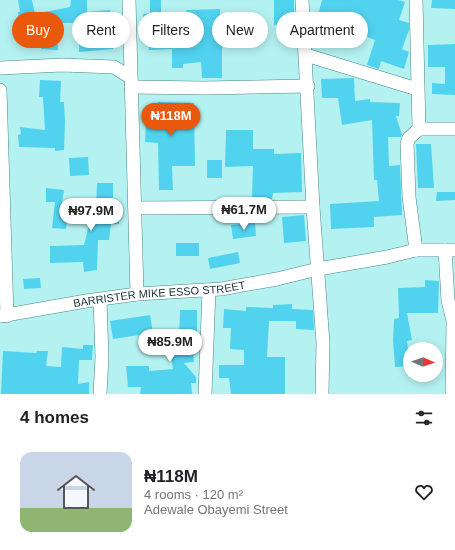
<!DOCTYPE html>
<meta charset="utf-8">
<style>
body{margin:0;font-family:Arial,sans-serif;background:#f6f6f6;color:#202124;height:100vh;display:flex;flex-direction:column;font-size:15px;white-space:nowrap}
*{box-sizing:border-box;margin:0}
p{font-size:13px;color:#757577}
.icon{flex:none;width:22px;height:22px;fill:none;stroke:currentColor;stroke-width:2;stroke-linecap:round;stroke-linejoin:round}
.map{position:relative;height:394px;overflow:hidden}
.sheet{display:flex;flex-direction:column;background:#fff;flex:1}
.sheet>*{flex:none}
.hud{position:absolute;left:12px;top:12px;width:431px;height:36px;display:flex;gap:8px}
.needle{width:26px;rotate:92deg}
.fabs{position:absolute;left:403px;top:342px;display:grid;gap:8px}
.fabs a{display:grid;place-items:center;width:40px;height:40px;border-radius:50%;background:#fff;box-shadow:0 2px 10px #0003;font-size:20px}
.price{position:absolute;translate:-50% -34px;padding:0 9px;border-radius:14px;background:#fff;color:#222;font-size:13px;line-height:26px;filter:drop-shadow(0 1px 2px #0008)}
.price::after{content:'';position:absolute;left:50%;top:24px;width:12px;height:9px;margin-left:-6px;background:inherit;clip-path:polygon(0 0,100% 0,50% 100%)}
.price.on{background:#ea580c;color:#fff}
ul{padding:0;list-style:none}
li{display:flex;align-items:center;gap:12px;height:100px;padding:0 20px}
li span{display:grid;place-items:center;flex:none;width:112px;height:80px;border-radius:12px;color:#555}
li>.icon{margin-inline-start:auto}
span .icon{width:48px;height:48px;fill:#fffc;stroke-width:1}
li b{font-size:17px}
h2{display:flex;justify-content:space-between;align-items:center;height:48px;padding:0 20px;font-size:17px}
.pill{padding:0 14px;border-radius:18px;background:#fff;box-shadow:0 2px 10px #0003;font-size:14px;line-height:36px}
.pill.on{background:#ea580c;color:#fff}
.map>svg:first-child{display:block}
.building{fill:#51d3f0}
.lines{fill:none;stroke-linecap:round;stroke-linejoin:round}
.minor-casing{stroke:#4a8685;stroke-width:14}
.minor{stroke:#fff;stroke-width:13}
.labels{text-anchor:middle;stroke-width:3;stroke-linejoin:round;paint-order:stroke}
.street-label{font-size:11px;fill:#1b3434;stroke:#ccfdfc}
</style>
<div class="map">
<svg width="455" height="394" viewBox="0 0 455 394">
<rect width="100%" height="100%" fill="#b4f2f1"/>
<!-- building -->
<path class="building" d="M18,0H32L35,14L70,7L71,0H87V12L110,10L113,49L79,52V23H57L58,50L41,49V37L20,38L18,12H20Z
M150,0H161V13L167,12V15L187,14L186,10L220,9V30H222V78H202L201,62L183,64V68H172V49L149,50L148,26L144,27L143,14L150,13Z
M274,0H294V25H274Z
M322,0H398L405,2L399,20L409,23V30L402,49L409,52L404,69L381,61L379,69L367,65L375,40L362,35L364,28L318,15Z
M432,0H455V9L431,8Z
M455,44V95L432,94V83L445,84V67H428V45Z
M354,78L355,101L370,99V102L400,103L399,116H396L402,135L401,137H388L389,166L400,165L402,215L374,217V227L331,229L330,204L379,201L377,180H374L372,120L342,125L338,98H322L321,79Z
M40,80L61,81L60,102H64L65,122L64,150L55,151V148L19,147L18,135L21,134L20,127L45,130L43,97H39Z
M158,102L194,103L195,166H172L173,190H159L158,143L145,142L146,122H142L143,109H154Z
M226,130H253V149H274V154L301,153L302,192L273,193L272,199H252L253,166L225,167Z
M416,144H431L434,188H418Z
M88,157L89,175L70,176L69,158Z
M207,160H222V178H207Z
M97,183H113V208L119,209V224H111L109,240H98L97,270L84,272L83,262L50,263V246L84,245L89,225V208H96Z
M46,188L64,190L61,209L68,210L66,229L52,228L55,202H46Z
M437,192H455V200L436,201Z
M304,215L306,241L284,243L282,217Z
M255,223L256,236L233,239L231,225Z
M176,243H199V256H176Z
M238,252L240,263L210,269L208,258Z
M40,278L41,288L24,289L23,279Z
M425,280L439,281L438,313H407L412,340L407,341L410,366L395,367L393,340L394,319L399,318L398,288L425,287Z
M292,304V309L313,310L314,330L296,329V321H269L267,357H285V394H231L229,378H219V365H244V350L230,349L231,328H223L224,309L246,311V307L273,308V305Z
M180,310H197V335H194L196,351H193L194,362L184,363L196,377V383H191L192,394H140L141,387H128L126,366H149V371L173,369L171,353L155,355L154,342L179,339Z
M150,315L153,333L113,339L110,321Z
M83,345H93L92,360H79L78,384L89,382V394H1L3,351L36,353L37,351H48L46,366L61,367L62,347L83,349Z"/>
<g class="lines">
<defs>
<g id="minor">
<path d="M129,0L137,294"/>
<path d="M302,0L313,207L323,343L322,394"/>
<path d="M306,55L417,89"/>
<path d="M0,68L62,65L114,67L130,77"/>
<path d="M131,87L205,88L308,86"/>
<path d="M0,90L7,316"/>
<path d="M419,129H455"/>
<path d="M135,208L313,207"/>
<path d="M416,250L409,197L407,143L409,138L419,129L416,0"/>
<path d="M445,250L448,300L453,321L452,394"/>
<path id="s1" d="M0,316L86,301L137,294L221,289L277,279L318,269L387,257L416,250H455"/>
<path d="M100,394L102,357L100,300"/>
<path d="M205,394L209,290"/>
</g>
</defs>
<!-- minor casing -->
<use href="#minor" class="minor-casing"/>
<!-- minor -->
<use href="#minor" class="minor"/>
</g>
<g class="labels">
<!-- street labels -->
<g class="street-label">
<text dy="4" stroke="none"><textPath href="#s1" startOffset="161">BARRISTER MIKE ESSO STREET</textPath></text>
</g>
</g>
</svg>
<div class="fabs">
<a><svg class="needle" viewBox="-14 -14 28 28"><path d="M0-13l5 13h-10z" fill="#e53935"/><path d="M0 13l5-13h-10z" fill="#757577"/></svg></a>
</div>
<b class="price on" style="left:171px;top:137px">₦118M</b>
<b class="price" style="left:244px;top:231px">₦61.7M</b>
<b class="price" style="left:91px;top:232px">₦97.9M</b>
<b class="price" style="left:170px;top:363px">₦85.9M</b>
<div class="hud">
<a class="pill on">Buy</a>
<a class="pill">Rent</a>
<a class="pill">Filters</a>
<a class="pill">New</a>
<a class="pill">Apartment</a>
</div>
</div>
<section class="sheet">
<h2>4 homes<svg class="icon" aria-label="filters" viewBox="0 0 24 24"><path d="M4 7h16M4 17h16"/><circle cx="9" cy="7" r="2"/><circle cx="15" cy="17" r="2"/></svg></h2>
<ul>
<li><span style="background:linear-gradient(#c9d6e8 70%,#8fb573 0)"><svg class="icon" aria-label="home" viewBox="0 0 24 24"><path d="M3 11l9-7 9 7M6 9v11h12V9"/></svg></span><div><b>₦118M</b><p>4 rooms · 120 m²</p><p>Adewale Obayemi Street</p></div><svg class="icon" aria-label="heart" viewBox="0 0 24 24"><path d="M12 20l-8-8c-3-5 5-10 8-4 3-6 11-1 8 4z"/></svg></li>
</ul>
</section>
